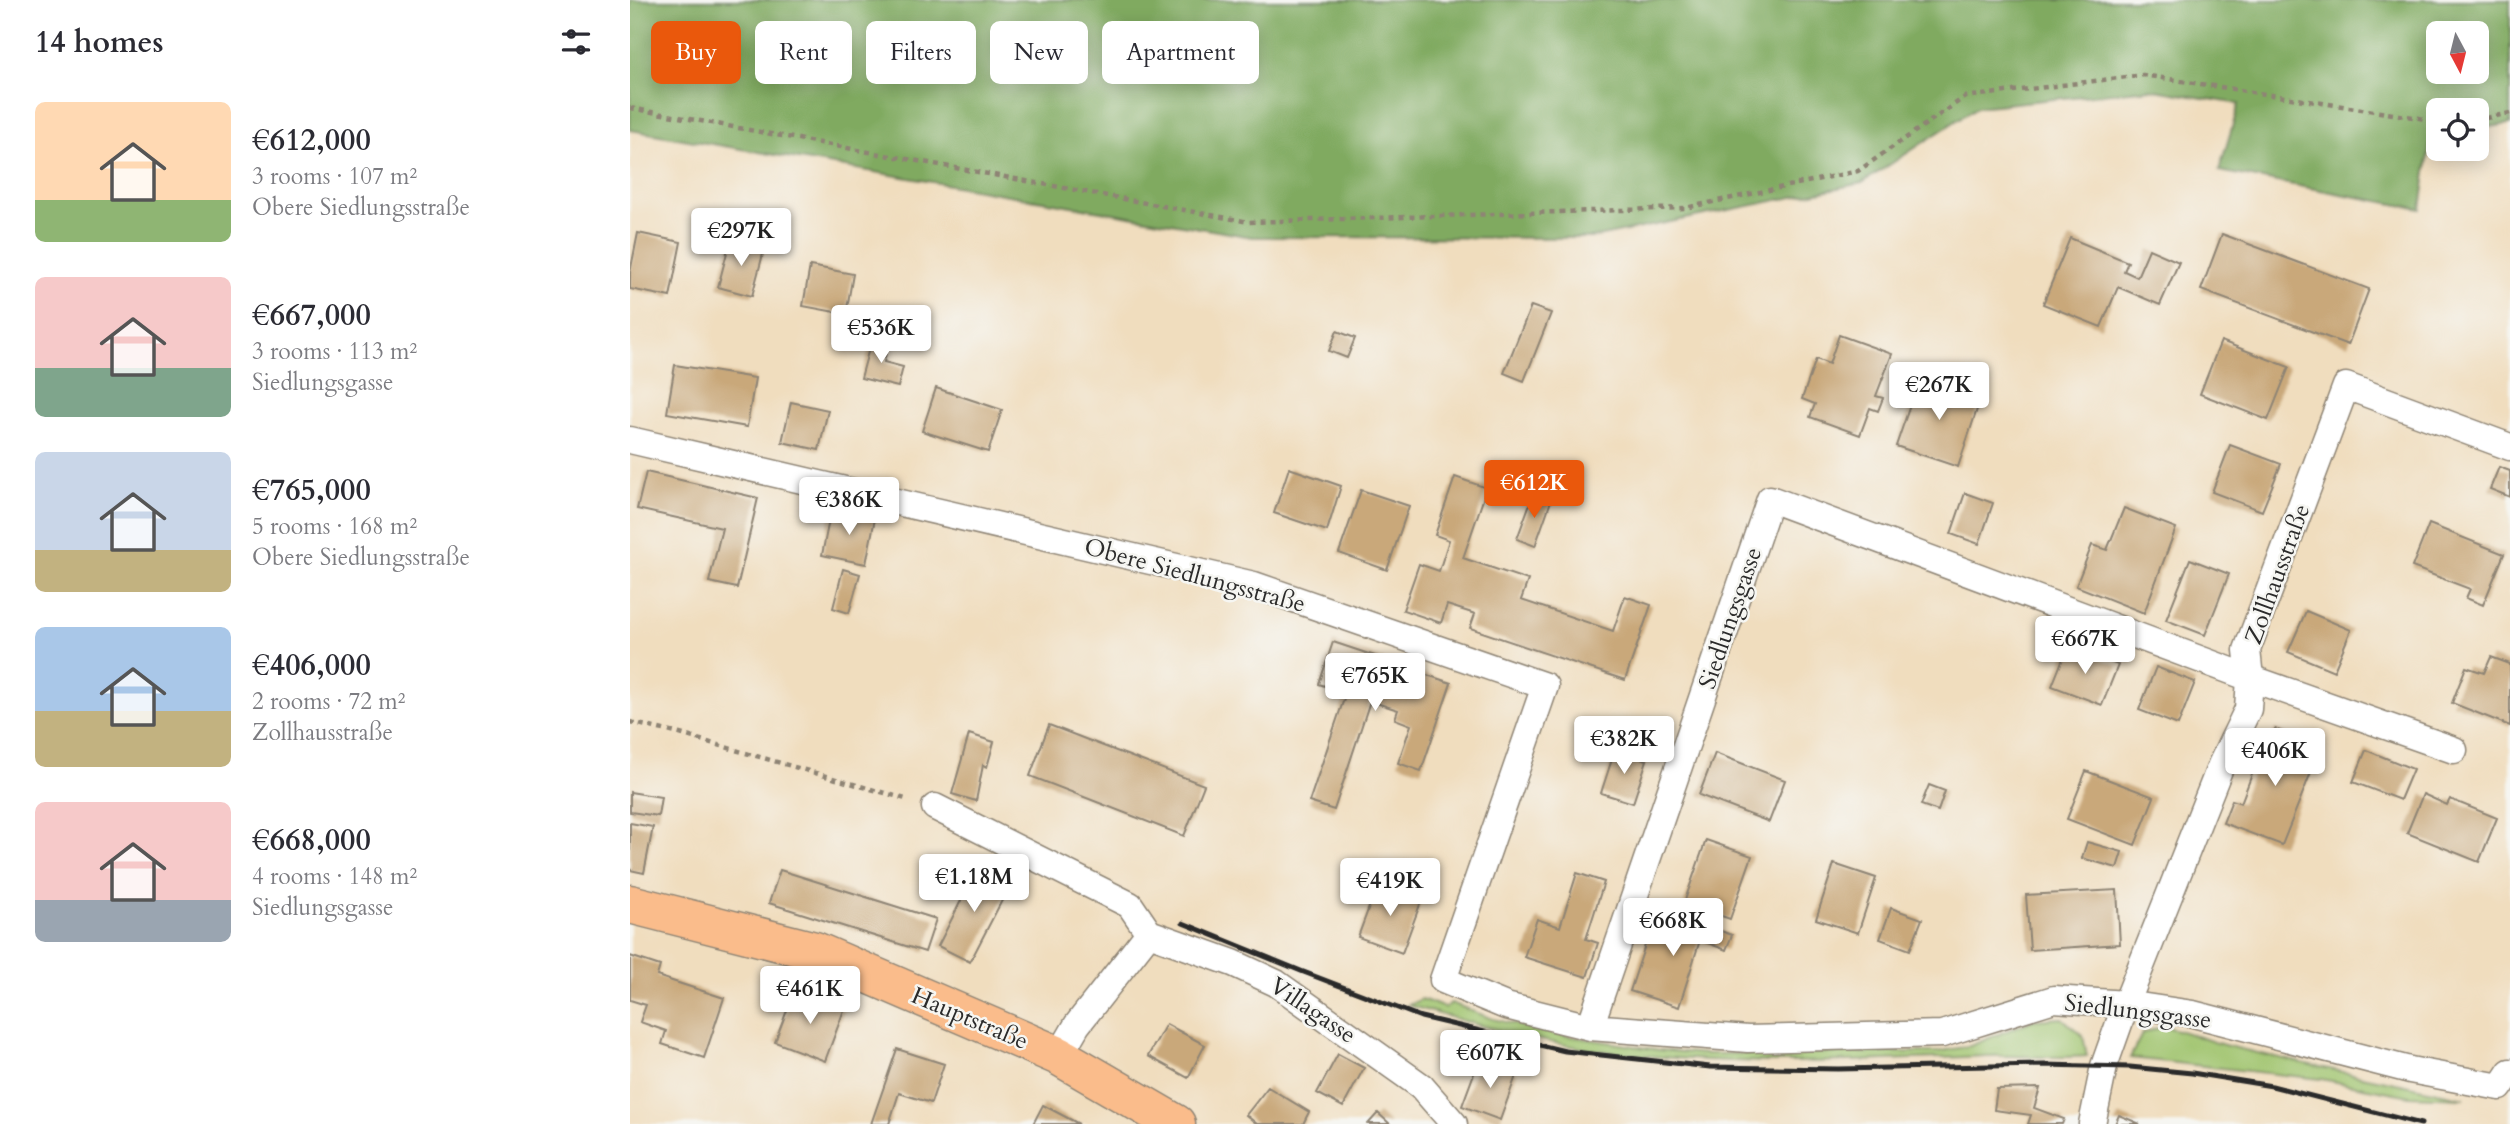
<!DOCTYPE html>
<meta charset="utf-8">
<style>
body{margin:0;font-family:Cardo,serif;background:#f2f2f3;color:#2b2b33;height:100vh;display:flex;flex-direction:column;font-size:26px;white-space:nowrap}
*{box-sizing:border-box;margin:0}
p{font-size:23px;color:#7c7c81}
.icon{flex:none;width:38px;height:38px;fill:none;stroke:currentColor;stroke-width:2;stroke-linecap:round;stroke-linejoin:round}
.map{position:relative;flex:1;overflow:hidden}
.details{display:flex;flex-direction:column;background:#fff;width:630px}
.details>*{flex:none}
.banner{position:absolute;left:21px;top:21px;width:665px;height:63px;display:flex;gap:14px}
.needle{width:46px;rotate:173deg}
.tools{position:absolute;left:1796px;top:21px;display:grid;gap:14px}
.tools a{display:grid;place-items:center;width:63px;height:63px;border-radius:10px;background:#fff;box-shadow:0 4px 18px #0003;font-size:35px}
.price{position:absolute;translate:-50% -60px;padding:0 16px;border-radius:7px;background:#fff;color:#222;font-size:23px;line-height:46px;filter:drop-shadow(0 2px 4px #0008)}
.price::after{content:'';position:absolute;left:50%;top:42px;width:21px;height:16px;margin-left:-10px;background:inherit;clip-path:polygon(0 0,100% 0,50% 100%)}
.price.active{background:#ea580c;color:#fff}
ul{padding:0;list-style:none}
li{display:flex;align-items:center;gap:21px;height:175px;padding:0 35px}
li span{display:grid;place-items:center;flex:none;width:196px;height:140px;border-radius:10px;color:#555}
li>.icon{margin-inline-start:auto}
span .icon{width:84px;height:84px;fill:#fffc;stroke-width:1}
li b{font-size:30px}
h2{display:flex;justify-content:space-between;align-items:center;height:84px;padding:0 35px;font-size:30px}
.tag{padding:0 24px;border-radius:10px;background:#fff;box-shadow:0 4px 18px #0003;font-size:24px;line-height:63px}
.tag.active{background:#ea580c;color:#fff}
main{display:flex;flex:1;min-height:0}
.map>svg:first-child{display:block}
.green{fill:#a0c46e;stroke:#66784c;stroke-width:2}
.forest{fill:#80aa61;stroke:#566a46;stroke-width:2;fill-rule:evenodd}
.building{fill:#c9a87a}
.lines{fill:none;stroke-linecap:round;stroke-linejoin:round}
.minor-casing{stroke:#8e8474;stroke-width:29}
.primary-casing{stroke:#8e8474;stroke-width:41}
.path{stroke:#8e8474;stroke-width:4.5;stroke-dasharray:5 5;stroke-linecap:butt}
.minor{stroke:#fff;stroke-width:26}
.primary{stroke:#fabc8b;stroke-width:38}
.rail{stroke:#2b2b2b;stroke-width:5}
.labels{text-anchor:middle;stroke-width:5;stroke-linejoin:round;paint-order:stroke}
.street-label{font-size:24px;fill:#2b2b2b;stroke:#f6f6f2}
</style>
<main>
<section class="details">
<h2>14 homes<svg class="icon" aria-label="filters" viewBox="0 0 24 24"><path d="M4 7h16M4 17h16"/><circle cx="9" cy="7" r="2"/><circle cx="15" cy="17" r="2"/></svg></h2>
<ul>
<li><span style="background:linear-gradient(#ffd9b3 70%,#8fb573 0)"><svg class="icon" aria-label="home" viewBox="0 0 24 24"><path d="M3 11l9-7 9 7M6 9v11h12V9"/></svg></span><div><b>€612,000</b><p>3 rooms · 107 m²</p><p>Obere Siedlungsstraße</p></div></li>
<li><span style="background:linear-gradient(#f6c9c9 65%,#7fa58c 0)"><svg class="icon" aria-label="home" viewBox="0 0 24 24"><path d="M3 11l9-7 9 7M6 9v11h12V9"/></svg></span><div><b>€667,000</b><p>3 rooms · 113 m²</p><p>Siedlungsgasse</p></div></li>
<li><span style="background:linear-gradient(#c9d6e8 70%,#c2b280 0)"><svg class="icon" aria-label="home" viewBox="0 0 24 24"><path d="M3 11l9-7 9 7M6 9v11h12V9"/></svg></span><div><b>€765,000</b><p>5 rooms · 168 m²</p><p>Obere Siedlungsstraße</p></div></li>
<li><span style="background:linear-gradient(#a9c7e8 60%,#c2b280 0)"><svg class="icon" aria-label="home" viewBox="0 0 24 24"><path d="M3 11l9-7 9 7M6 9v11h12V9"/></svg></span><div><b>€406,000</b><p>2 rooms · 72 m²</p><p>Zollhausstraße</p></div></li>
<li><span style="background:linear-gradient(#f6c9c9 70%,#9aa5b1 0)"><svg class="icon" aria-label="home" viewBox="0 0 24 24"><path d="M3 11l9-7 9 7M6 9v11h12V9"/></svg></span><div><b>€668,000</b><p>4 rooms · 148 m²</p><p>Siedlungsgasse</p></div></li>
</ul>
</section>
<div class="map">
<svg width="1880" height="1124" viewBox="0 0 1880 1124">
<rect width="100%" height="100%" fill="#f6f6f2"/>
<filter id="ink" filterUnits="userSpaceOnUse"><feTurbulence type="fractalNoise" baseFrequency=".0143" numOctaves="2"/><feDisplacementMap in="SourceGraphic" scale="14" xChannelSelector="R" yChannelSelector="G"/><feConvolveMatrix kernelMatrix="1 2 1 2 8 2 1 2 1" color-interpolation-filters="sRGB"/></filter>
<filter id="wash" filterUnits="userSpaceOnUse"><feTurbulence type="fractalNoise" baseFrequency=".00686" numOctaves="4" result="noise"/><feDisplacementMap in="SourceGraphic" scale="28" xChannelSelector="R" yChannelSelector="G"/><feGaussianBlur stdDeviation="1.57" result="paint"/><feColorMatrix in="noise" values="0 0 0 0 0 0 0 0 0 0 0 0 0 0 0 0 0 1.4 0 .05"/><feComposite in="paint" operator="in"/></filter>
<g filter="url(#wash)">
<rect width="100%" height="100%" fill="#f0ddbe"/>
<!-- green -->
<path class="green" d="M792,999L815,1008L821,1003L863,1019L925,1034L1029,1050L1075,1054L1307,1052L1340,1046L1403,1020L1432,1018L1453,1036L1457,1056C1423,1059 1390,1055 1356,1056C1224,1062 1090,1068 959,1049C898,1040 837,1022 778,1005Z
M1533,1026C1554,1031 1573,1039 1594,1045C1674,1065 1755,1080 1835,1098L1780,1096L1691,1079L1500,1058L1512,1034Z"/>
<!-- forest -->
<path class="forest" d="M0,0H1880V124L1846,129V110H1808V135L1801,136L1791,209L1589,171L1609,104L1519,89L1347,107L1232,183L962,238L622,237L0,130ZM1808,33H1846V72H1808Z"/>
<g id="blocks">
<!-- building -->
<path class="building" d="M8,233L51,242L40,297L0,289V273Z
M1592,234L1739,289L1718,345L1571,290Z
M1440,238L1498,262L1494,271L1507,277L1519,249L1549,262L1530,305L1488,287L1471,327L1413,304Z
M100,241L134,250L122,296L88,287Z
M180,266L223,274L216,314L173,306Z
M901,306L921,313L894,381L874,373Z
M707,331L725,338L717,358L699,351Z
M1209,335L1262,354L1246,396L1253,398L1248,411L1240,408L1230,435L1180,417L1185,404L1172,399L1186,359L1199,364Z
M242,337L259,341L254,362L273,367L268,387L231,378Z
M1591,341L1659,367L1638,420L1570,394Z
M45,365L125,378L117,427L37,413Z
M1290,376L1351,397L1328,467L1266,446Z
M306,388L372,410L358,452L292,431Z
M161,402L198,410L189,450L152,442Z
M1600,445L1651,464L1632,511L1582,492Z
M1869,467L1880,471V497L1860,489Z
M659,468L711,486L697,531L644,513Z
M16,472L128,498L107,588L79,582L92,528L7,509Z
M825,477L857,488L833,558L898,580L891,600L983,631L995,596L1021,605L995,680L840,628L845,614L817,605L811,623L773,610L789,564L809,571L819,540L805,535Z
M731,490L779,506L757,570L709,553Z
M1335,493L1363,503L1349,544L1321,534Z
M903,495L921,501L905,546L887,539Z
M1494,508L1546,528L1514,613L1446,586L1462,545L1477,550Z
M201,510L245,518L236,564L192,555Z
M1799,524L1874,554L1853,605L1836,598L1840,589L1782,567Z
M1560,559L1599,574L1575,635L1536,620Z
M213,569L230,574L219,613L203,608Z
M1676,611L1721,630L1704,671L1658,652Z
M703,642L754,659L750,673L765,678L770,666L821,683L791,771L768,763L781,725L765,719L768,710L740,701L704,810L679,802L716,693L689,684Z
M1438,646L1488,665L1472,705L1422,686Z
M1861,657L1880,664V726L1822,703L1836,667L1854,673Z
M1526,667L1565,682L1548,725L1509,710Z
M419,725L574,785L554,836L400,776Z
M1645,729L1691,747L1652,845L1593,823L1602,800L1611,803L1637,735L1642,737Z
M339,734L364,742L357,767L353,765L346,801L322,794Z
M985,750L1017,760L1003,803L971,793Z
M1736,750L1783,769L1770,800L1723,782Z
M1085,753L1155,780L1139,822L1069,795Z
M1456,771L1524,797L1505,845L1437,819Z
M1299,785L1315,791L1308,811L1291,805Z
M0,792L31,797L28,816L0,812Z
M1793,794L1817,805L1820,799L1867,818L1849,862L1777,833Z
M0,823L23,827L14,873L0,870Z
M1076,840L1122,856L1100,919L1054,903Z
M1457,842L1492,852L1487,868L1452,858Z
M1204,864L1246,878L1228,933L1186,919Z
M348,867L381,883L340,962L308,946Z
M150,870L306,919L295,952L139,903Z
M947,873L974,882L956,939L968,943L957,977L894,957L907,919L930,927Z
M748,883L792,899L772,953L728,937Z
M1487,890L1490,944L1400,950L1396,895Z
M1261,908L1292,919L1280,950L1250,939Z
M1040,912L1102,935L1096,950L1070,940L1049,1007L1000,991L1022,924L1035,928Z
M0,956L30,966L27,976L94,998L74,1058L32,1044L36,1031L10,1022L16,1005L0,1000Z
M164,992L214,1010L195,1061L145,1042Z
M536,1024L575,1045L558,1078L518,1056Z
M267,1049L314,1064L301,1103L269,1093L259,1124H241Z
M708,1054L734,1068L713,1107L687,1093Z
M849,1060L887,1073L870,1120L832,1106Z
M638,1087L679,1112L673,1124H627L616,1115Z
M1410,1088L1404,1108L1434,1119L1432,1124H1398L1401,1115L1364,1110L1367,1089Z
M413,1105L449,1124H403Z
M748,1113L760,1124H738Z
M1489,1115L1510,1124H1485Z"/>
</g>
</g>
<g filter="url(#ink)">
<use href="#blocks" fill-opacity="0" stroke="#8e8474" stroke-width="2"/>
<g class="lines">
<defs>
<path id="minor" d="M0,440L624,585L915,686L813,980L876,1006L960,1027L1118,1039L1312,1034L1424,999L1496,1004L1563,1014L1780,1070L1870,1087L1880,1072
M305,807L500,905L519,933
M960,1027L1140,499L1620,678L1824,750
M429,1056L447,1025L519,933L603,963L646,983L791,1086L824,1124
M1462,1124L1474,1066L1496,1004L1591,765L1618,709L1620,678L1617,650L1716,386L1880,447"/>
<path id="primary" d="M0,904L185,951L429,1056L546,1124"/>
</defs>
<!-- minor casing -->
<use href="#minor" class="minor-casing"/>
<!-- primary casing -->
<use href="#primary" class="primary-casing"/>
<!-- path -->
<path class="path" d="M0,108L619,222L1055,208L1228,171L1335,97L1513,75L1808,121
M1846,120L1880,113
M0,722L50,734L279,800"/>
<!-- minor -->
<use href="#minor" class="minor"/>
<!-- primary -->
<use href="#primary" class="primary"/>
<!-- rail -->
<path class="rail" d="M553,923L671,971L791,1017L935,1051L1080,1067L1208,1069L1414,1065L1500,1067L1562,1073L1642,1086L1791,1124"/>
</g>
</g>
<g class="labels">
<!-- street labels -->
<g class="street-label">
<text transform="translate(1647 574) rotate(-70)" y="8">Zollhausstraße</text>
<text transform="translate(565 575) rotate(15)" y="8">Obere Siedlungsstraße</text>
<text transform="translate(1100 618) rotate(-71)" y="8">Siedlungsgasse</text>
<text transform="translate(683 1010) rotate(34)" y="8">Villagasse</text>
<text transform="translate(1508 1011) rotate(7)" y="8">Siedlungsgasse</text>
<text transform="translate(340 1018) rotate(23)" y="8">Hauptstraße</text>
</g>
</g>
</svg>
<div class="tools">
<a><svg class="needle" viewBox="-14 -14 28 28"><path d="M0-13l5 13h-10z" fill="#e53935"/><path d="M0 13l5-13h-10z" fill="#7c7c81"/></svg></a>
<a><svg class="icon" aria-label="locate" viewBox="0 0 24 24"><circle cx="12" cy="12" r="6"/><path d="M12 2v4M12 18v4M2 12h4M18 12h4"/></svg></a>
</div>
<b class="price" style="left:111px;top:268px">€297K</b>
<b class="price" style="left:251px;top:365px">€536K</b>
<b class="price" style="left:1309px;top:422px">€267K</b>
<b class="price active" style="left:904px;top:520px">€612K</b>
<b class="price" style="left:219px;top:537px">€386K</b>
<b class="price" style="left:1455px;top:676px">€667K</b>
<b class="price" style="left:745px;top:713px">€765K</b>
<b class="price" style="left:994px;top:776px">€382K</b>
<b class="price" style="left:1645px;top:788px">€406K</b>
<b class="price" style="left:344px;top:914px">€1.18M</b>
<b class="price" style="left:760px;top:918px">€419K</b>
<b class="price" style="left:1043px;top:958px">€668K</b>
<b class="price" style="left:180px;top:1026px">€461K</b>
<b class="price" style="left:860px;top:1090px">€607K</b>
<div class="banner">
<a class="tag active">Buy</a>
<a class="tag">Rent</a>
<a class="tag">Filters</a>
<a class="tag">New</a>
<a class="tag">Apartment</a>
</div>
</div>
</main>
